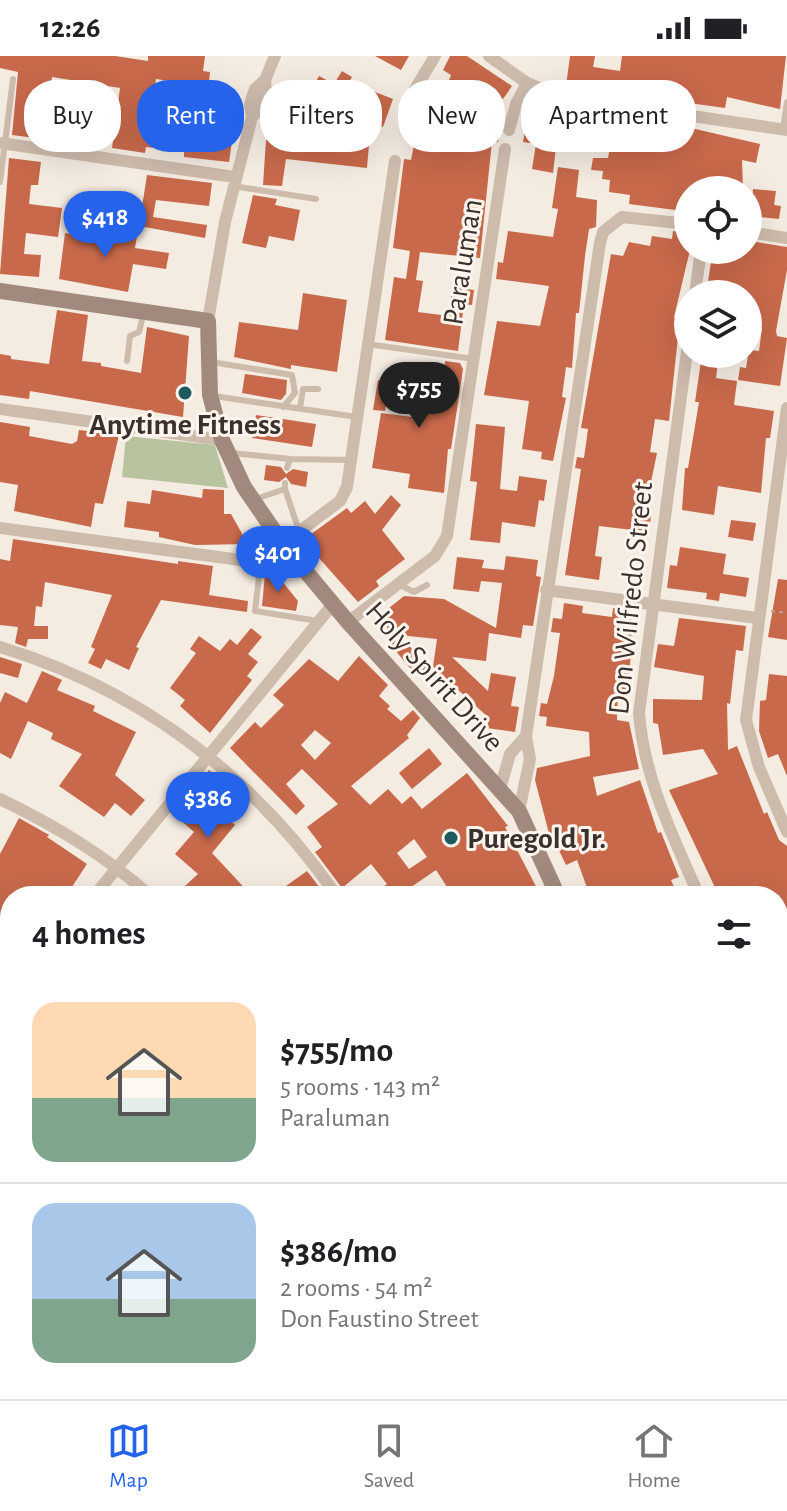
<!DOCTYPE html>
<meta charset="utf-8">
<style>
body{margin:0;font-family:"Alegreya Sans",sans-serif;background:#f2f2f2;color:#202124;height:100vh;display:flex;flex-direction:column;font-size:30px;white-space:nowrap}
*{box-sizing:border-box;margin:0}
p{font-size:26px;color:#757577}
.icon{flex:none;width:44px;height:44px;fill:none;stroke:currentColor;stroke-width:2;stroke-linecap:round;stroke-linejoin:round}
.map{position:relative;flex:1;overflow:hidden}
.panel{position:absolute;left:0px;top:830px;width:788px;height:514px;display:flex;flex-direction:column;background:#fff;border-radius:32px 32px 0 0;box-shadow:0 8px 32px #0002}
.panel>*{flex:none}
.top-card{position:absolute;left:24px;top:24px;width:740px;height:72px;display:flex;gap:16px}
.fabs{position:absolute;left:674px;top:120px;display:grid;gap:16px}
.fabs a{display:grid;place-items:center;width:88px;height:88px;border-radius:50%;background:#fff;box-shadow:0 8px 32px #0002;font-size:40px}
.price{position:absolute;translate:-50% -68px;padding:0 18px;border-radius:28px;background:#2563eb;color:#fff;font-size:26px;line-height:52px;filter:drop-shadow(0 2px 4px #0008)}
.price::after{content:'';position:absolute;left:50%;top:48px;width:24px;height:18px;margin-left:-12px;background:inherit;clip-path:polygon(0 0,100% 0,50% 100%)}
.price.active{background:#222;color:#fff}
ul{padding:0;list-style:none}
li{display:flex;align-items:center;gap:24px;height:200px;padding:0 32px}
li+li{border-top:2px solid #e0e0e0}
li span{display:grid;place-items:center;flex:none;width:224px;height:160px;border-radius:24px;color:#555}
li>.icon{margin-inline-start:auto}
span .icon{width:96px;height:96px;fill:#fffc;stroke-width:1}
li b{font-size:34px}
h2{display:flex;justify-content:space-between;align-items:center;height:96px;padding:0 32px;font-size:34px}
.pill{padding:0 28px;border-radius:32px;background:#fff;box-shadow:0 8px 32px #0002;font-size:28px;line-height:72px}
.pill.active{background:#2563eb;color:#fff}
.status{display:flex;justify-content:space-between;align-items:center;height:56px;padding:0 40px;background:#fff;direction:ltr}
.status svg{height:22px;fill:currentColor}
.tab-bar{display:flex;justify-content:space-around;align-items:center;height:112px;border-top:2px solid #e0e0e0;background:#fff;font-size:22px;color:#757577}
.tab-bar a{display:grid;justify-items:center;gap:4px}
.tab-bar .active{color:#2563eb}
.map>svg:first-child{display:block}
.green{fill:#b8c4a0}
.building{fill:#c8694b;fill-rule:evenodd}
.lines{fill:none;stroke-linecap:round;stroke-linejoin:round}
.path{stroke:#b9a596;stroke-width:2;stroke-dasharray:4 4;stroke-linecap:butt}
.service{stroke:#cdbbac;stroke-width:6}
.minor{stroke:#cdbbac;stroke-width:12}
.secondary{stroke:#a18a7d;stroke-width:16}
.poi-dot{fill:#1f5a5e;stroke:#fbf5ee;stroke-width:3}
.labels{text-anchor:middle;stroke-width:6;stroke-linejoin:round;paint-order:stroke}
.street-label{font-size:30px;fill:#3b302b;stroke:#fbf5ee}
.poi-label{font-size:30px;font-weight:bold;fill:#3b302b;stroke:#fbf5ee}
</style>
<div class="status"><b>12:26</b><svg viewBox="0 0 49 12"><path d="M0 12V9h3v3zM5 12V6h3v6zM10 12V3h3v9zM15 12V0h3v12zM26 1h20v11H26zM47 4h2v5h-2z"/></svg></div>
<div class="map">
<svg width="787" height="1343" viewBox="0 0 787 1343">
<rect width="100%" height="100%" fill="#f4ebe1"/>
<!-- green -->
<path class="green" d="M126,380L215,389L228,432L122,421Z"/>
<!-- building -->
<path class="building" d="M0,0H115L148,5V0H205L203,15L210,16L209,26L227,28L225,45L231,46L228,71L234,72L229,106L184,101V96L146,91L145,97L112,92L120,32L52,21L47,57L81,62L78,83L44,77L43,83L12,79L18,16L0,12ZM156,23L176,26L175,34L196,37L188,74L149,69Z
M375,0H409L401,14Z
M450,0H467L512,30L503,43L498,40L494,46L472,31L462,55L449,50L438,84L462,87L467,62L501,69L498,86L492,85L480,202L420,196L416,224L423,225L418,256L449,260L452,231L474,234L472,249L464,248L458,295L385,284L394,221L406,223L410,195L393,192L404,103L411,104L422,48L434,52L440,36H444L451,19L443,14Z
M570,0H595L593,11L620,15L622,0H786L780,53L727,41L725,52L617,37V34L590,30V34L566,30Z
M342,15L352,21L344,34L362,41L365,32L393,43L383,71L371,66L367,112L286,103L282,130L263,129L266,84L273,85L276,63H301L304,46L356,54L314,29L319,20L334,28Z
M531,42L552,46L549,63L559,65L553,117L532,113L536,88L523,86Z
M582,56L604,62L691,72L760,88L756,107L742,104L743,134H688V150L684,149L683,155L629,148L630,139L609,136L610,124L602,123L603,115L591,114L593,102H608L611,85L578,79Z
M9,102L41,106L38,129H31L29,148L62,152L58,181L26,177L24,198L41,199L39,221L0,218Z
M558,111L579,114L576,141L597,144L596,171L589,173L585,200L579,257H576L572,312L566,311L562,341L566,342L553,405L541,403L542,396L522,393L529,345L484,339L497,265L540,270L549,230L496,223L498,206L503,207L508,175L553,181L558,153L552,152Z
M147,119L212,127L209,150L156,144L153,161L207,169L205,182L139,170Z
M753,133L776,135L774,149L781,150L779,163L751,160Z
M253,139L277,143L275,149L300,154L294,185L269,180L266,192L242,187Z
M89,170L137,180L135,192L169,197L166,213L133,208L128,236L59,223L65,177L88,180Z
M673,175L688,177L690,194L674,261L680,262L669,365L655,363L650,396L657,397L646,450L652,451L649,476L599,470L595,500L602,501L599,524L565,519L581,413L575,412L577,401L584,402L588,373L581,372L611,198L623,200L629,186L650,190L652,180L672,183Z
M756,186L787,191V214L776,275L777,280L787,282L780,330L738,324L740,311L746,312L749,294L759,295L762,272L748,270L750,238H706L713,194H748V188Z
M303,237L347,244L337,316L291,309V313L234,301L239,266L298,274Z
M57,254L88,259L82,305L101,307V310L141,317L147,271L189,280L183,361L30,335L29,343L0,339V298L11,300V303L49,308Z
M702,298H719L716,322L737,325L734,349L774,355L770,382H766L761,437L718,430L714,459L682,454L685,412H688L699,346H695Z
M445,305L460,307L463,313L451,393H448L444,437L408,432L410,418L372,412L381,357L412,361L414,341L388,337L385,355L373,354L378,324L444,332Z
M245,318L287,324L286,338L281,344L242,337Z
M256,359L316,368L312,391L252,382Z
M0,366L30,371L29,380L72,388L77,385L79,374L119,379L103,448L95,447L91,471L14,455L18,429L0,426Z
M476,368L505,371L500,433L517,435L519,420L547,424L544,445L539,444L535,471L502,466L500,487L470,484L477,426L470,425Z
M266,409L281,411L286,418L293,413L308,416L306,431L291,428L286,421L279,426L264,424Z
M203,433L224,434V458H231L248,488L195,489L159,481V476L124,471L127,445L150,448L152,434L202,442Z
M391,439L401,449L382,474L405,503L376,525L379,530L358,546L303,484L347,452L351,457L365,445L375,458Z
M731,464L756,467L753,485L728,481Z
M13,483L178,508V505L213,510L209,539L248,545L247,556L161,544L136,591L139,592L129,614L106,603L101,613L88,607L95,593L91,591L112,539L45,526L42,551L36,550L34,570H48V583H28L26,591L15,587L18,571L0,569V503L10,505Z
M680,491L726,498L723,518L749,522L746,541L720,537L719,545L706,543L707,537L667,532L670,509L677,510Z
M506,500L538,504L536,520L541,521L533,570L523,569L521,582L489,577L486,605L452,601L488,635L491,617L516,621L511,650L519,651L515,676L487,672L489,662L433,611L437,583L399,579L431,613L423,622L408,610L386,583L389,552L404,540L444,543L496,572L502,527L481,525L479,536L453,533L457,501L484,504L482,512L504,514Z
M265,518L277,519L298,545L296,555L262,550Z
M778,523L787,524V584L768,581Z
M564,547L583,550L582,557L612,561L613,552L625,554L624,561L632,562L629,637L618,636L617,664L629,666L639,713L593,721L597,740L640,724L658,777L661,776L679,821L671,824L678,840H590L577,804L566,809L554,784L551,785L535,724L537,712L590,700L589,676L546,670L547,661L539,660L541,647L547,648L554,620L560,577L551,576L553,562L562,563Z
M679,562L746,570L743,595L736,594L730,648L727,647L728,694L737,690L764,758L767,756L779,784L787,790V898L780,899L778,840H719L669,734L718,718L703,693L663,699L658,668L653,667V643L702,644L704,620L654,611L658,588L674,590Z
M251,572L262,581L248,598L258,606L247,620L252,624L210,677L180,650L185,644L170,632L196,597L190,593L199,580L220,595L230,583L237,589Z
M359,600L388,629L379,640L390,650L387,653L401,665L413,654L420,662L407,679L409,682L351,730L370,749L388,733L402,748L411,740L422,753L467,717L508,770L505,771L541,840H520L518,835L507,840H453L436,814L398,840H369L387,828L371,808L342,832L315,796L322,791L307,771L338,748L302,713L286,728L305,750L296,759L230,692L255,666L261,672L284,649L273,639L309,603L338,625ZM315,674L331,687L315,704L301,689ZM414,783L427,801L409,813L397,797Z
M0,601L22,608L18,622L0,617Z
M42,615L62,624L57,634L95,650L93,655L136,676L115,719L145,744L131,760L115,747L104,761L59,730L82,698L51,683L53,677L28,665L11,703L0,697V647L5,636L27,647Z
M769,618L787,620V720L778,698L768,702L759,675L760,645L766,644Z
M429,692L442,708L412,733L399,717Z
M209,714L237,738L220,756L235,769L212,797L252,840H246L241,833L233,840H174L198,818L175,798L194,776L177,761Z
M19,762L49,779L47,781L87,808L66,840H10V860L0,875V798Z
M307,815L326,840H275L286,830Z
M10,966V1008H0V974Z
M0,1030L10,1040V1060L0,1049Z
M0,1083L10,1097V1173L5,1175L0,1174V1145L5,1143L0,1124L9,1121L0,1107Z
M787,1113V1151L778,1130V1116Z
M779,1240L787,1258V1314L778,1295Z
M10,1244V1276L0,1287V1255Z
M78,1334H121L119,1343H77Z
M591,1334H660L644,1343H574Z
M685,1334H711L717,1343H690Z"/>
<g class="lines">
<!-- path -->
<path class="path" d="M771,555L787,557"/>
<!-- service -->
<path class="service" d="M783,74L787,46
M0,126L13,23
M233,130L316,143
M367,288L474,303
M127,305L130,280L139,276L144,256
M211,306L292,319L295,337L283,351
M214,340L357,361
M300,352L303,333H318
M231,397L290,403L287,412
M290,403L350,404
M285,433L299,475
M256,443L285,433V427
M261,503L255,555L318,565
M398,528L414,536L427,529
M239,840L240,839
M778,1212L787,1209
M778,1234L787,1230"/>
<!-- minor -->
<path class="minor" d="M489,0L527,27L563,41L787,74
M408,45L435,0
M252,61C264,50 267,40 265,24
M509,74L516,48L527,27
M0,87L235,121
M748,176L787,182
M695,238L701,194
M208,265L225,166L252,61L250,48L255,33L265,24L275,0
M688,288L639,657C644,723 673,780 699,840
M787,352L746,664L759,711L787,776
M0,353L222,384
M0,472L248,505L264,502L340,445L347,431L395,105
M546,534L757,562
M348,566L435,500L447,480L505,93
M0,591C141,634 253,720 337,840
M500,733L510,698L526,680
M0,743C56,770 104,799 151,840
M519,755L530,703L526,680L600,187L603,176L622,161L688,168
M94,840L333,548
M0,887L10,894
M778,934H787
M0,954L10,942
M0,1021L5,1015
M778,1023L787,1048
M0,1068L10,1082
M778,1079L787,1077
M2,1183L3,1217L10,1230
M0,1337L10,1314
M440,1343L441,1334"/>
<!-- secondary -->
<path class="secondary" d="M0,235L208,265L210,339L222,384L244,431L283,488L348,566L519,755L558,840
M767,1334L771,1343"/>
</g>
<!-- markers -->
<g class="poi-dot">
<circle cx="185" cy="337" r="8"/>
<circle cx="451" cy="782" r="8"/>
</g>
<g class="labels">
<!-- street labels -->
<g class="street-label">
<text transform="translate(462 206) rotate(-81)" y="10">Paraluman</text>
<text transform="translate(630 542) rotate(-84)" y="10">Don Wilfredo Street</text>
<text transform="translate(435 620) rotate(48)" y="10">Holy Spirit Drive</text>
</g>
<!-- poi labels -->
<g class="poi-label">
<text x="185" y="378">Anytime Fitness</text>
<text x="467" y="792" text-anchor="start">Puregold Jr.</text>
</g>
</g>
</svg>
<div class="fabs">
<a><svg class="icon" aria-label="locate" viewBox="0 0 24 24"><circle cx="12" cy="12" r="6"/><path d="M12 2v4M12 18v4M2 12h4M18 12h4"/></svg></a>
<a><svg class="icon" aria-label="layers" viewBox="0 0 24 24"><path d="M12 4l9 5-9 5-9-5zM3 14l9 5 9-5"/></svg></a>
</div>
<b class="price" style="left:105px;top:203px">$418</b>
<b class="price active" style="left:419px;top:374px">$755</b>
<b class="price" style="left:278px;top:538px">$401</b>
<b class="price" style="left:208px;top:784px">$386</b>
<div class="top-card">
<a class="pill">Buy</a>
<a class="pill active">Rent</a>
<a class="pill">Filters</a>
<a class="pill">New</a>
<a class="pill">Apartment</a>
</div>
<section class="panel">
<h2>4 homes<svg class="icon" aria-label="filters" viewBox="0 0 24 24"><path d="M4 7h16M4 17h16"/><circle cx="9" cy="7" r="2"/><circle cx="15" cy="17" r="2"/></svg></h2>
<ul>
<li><span style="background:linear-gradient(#ffd9b3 60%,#7fa58c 0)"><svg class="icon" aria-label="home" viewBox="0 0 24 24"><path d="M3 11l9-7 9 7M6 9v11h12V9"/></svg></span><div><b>$755/mo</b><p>5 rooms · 143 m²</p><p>Paraluman</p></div></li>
<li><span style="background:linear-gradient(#a9c7e8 60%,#7fa58c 0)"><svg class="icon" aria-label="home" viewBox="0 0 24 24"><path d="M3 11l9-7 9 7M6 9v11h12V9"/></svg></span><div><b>$386/mo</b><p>2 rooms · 54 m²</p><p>Don Faustino Street</p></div></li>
</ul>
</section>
</div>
<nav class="tab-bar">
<a class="active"><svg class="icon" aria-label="map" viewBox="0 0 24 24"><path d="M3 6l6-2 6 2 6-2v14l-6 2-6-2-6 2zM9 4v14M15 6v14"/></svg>Map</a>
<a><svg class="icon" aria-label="saved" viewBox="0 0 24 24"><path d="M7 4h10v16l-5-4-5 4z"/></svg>Saved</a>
<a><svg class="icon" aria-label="home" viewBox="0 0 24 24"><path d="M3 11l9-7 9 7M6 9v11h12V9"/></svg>Home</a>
</nav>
